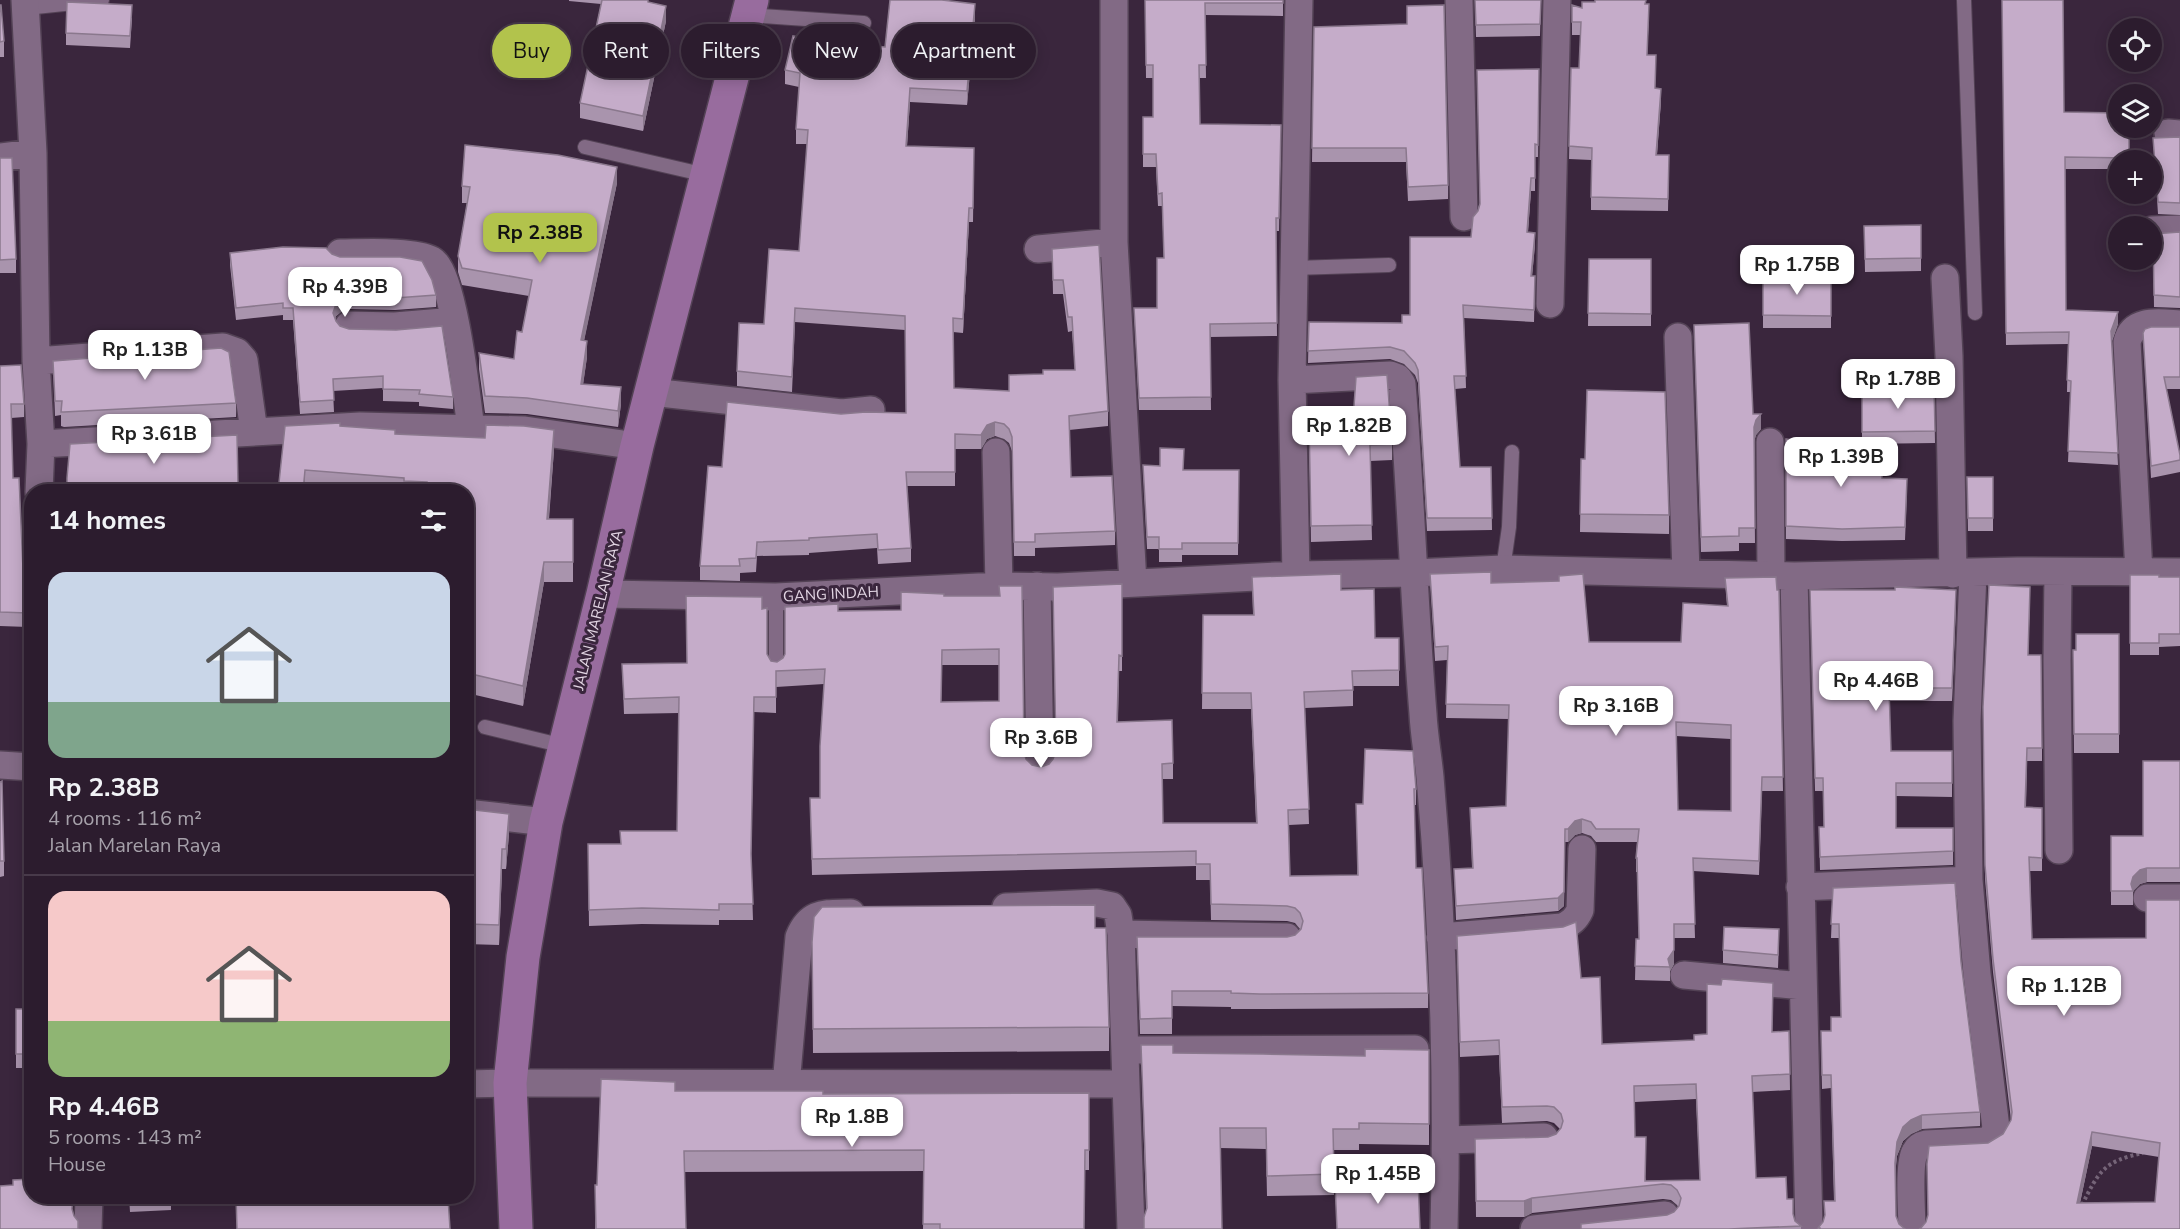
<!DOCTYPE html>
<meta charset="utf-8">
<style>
body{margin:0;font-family:"Nunito Sans",sans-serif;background:#342536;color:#f1f3f6;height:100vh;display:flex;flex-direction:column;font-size:22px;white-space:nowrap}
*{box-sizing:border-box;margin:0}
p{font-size:20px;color:#a6a1aa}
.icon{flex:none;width:33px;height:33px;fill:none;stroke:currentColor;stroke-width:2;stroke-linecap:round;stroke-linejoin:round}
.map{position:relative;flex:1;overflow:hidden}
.side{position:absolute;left:24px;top:484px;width:450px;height:720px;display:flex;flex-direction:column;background:#2c1c2e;border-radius:24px;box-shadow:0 3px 15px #0003,0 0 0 2px #483a4a}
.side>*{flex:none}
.hud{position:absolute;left:492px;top:24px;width:570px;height:54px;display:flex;gap:12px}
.buttons{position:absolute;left:2108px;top:18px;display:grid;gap:12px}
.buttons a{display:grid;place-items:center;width:54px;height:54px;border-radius:50%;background:#2c1c2e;box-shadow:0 3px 15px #0003,0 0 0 2px #483a4a;font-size:30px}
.price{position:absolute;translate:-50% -51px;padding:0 14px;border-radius:12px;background:#fff;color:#222;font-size:20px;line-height:39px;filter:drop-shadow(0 2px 3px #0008)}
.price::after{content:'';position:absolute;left:50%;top:36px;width:18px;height:14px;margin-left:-9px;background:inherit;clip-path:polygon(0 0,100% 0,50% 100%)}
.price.current{background:#b2c34c;color:#111}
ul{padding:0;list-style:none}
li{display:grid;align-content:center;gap:12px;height:318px;padding:0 24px}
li+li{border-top:2px solid #483a4a}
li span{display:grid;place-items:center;height:186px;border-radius:18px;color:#555}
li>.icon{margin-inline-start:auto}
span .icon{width:108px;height:108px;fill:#fffc;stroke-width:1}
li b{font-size:26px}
h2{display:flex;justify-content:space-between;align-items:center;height:72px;padding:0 24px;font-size:26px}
.tag{padding:0 21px;border-radius:27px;background:#2c1c2e;box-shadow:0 3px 15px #0003,0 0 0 2px #483a4a;font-size:21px;line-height:54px}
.tag.current{background:#b2c34c;color:#111}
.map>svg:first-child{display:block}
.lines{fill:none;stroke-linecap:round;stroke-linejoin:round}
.service-casing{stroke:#534255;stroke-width:16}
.minor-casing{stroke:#534255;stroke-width:30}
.primary-casing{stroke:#534255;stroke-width:36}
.path{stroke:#756478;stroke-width:4;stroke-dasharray:3 3;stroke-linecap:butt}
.service{stroke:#826a85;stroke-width:14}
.minor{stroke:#826a85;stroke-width:27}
.primary{stroke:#986c9e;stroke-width:33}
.wall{fill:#a994ad;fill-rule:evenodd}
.shaded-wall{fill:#8a788d}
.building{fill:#c5acc9;stroke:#8a788d;stroke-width:1.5;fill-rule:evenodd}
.labels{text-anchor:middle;stroke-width:6;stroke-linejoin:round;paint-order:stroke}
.street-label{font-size:15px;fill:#e2d5e3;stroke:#3a263d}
</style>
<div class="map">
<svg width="2180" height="1229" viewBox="0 0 2180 1229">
<rect width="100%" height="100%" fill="#3a263d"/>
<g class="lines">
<defs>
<path id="service" d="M1964,0L1975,313
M26,8L102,0
M747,15L864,23
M585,147L706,175
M1294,268L1389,265
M1503,569L1509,527L1512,452
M776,669V597
M485,727L564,746"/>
<path id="minor" d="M25,0L33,153L36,361L41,444L39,492
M1114,0V242L1133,583
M1459,0L1464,217
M2168,133L2180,134
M0,157L33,153
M2152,230L2180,229
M1038,249L1114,242
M340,253C362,253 414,250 432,260C454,272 467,400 471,429
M1945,278L1949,356L1953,574
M1550,304L1557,0
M349,325L395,326L455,321
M1678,337L1686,572
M36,361L223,347L237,352L244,360L254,432
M1292,380L1390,375L1398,378L1402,384C1411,494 1414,604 1423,714C1424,735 1428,756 1430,777C1443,927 1448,1079 1444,1229
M651,392L842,413L871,410
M1770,442L1771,575
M41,444L360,426L525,430L637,446
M996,452L999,586
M2058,572L2057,660L2059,850
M2139,573L2127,342C2133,317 2161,323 2180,324
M1296,575L1292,380L1299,0
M1794,576L1809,1229
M1037,586L1040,767
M603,594L776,597L999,586L1058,587L1296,575L1413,573L1503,569L1794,576L2017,571L2180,572
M0,765L32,767
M466,813L546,822
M1969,880L1967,721L1973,573
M1800,887L1969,880L1977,974L1996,1128L1993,1136L1987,1141L1926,1144C1921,1145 1917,1148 1915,1152C1908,1164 1912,1214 1912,1229
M2147,898H2180
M1006,907L1097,903L1112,906L1118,915L1121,934L1126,1084
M1121,934L1287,937
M1440,937L1562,927C1571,923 1576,919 1580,910L1582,849
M1684,975L1803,986
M1137,1050L1415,1049
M466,1084L510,1083L1126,1084L1131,1229
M786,1085L799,937C810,910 826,914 851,913
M1447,1140L1544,1137
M88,1229L89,1197
M1534,1229L1665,1215"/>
<path id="primary" d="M516,1229L510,1083L523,957L546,822L603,594L637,446L752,0"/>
</defs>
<!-- service casing -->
<use href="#service" class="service-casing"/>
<!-- minor casing -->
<use href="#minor" class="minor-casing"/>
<!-- primary casing -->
<use href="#primary" class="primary-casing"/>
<!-- path -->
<path class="path" d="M2082,1205C2099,1171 2104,1161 2143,1153"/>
<!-- service -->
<use href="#service" class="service"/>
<!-- minor -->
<use href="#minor" class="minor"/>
<!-- primary -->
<use href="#primary" class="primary"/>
</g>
<!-- wall -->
<path class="wall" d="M569,0H648V2L666,21L643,131L580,118V103L601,4L569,1Z
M1145,0H1283V16L1205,15L1206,78H1199L1200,124L1281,125L1279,231H1276L1277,336L1210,337L1211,410H1139L1134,308H1157L1164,258L1162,206H1158L1156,167H1143V117H1153V78H1146Z
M1475,0H1541L1540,36L1476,37Z
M2002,0L2064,112L2129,128V160H2118V169H2065L2066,310L2118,324L2112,341L2118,465L2068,462L2071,392H2067L2068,344L2006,345Z
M1646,4L1649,17L1647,55L1655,88L1661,101L1657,155H1669L1668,211L1591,210V160L1569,159L1571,68H1579L1581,35H1572V22L1582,8Z
M0,5L4,41V57H0Z
M132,18L130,48L66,45V33Z
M975,18L967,105L910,102L907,146L974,148L973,222H969L963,333L953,332L954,388L1009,391L1043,374L1075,370L1072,331L1068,332L1063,294H1053L1052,249L1108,411V426L1069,430L1071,477L1115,531V545L1035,548V556H1014L1012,451L1009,443L1004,439L995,436L987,439L981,449H955V486H907L911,548V562L878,564L877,548L809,553V555L757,556L756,572L740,573V581L700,580V566L722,467L841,414L906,413L905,330L795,322L792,392L737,386V371L764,324L799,251L807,144H796V129L799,87L785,84V70L813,40L885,47Z
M1314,27L1448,185V199L1408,201L1406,162H1312Z
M1539,69L1538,157H1535V191H1531L1528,232L1535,245L1532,276H1535L1534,322L1464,318L1466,388L1455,389L1460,467H1491L1492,530L1427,531L1418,383L1415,375L1404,364L1390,359L1308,363L1309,322L1402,323L1410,315L1471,237L1479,205Z
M2180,137V215L2158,214L2153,138Z
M0,158L16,259V273H0Z
M617,183L584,340L587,357L583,384L621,404L618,427L527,414L485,413L479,369V353L514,359L522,332L529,296L462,285L458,272V256L467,203H462V186Z
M1921,225V271L1865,272L1864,226Z
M2180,232V308L2154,307L2153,234Z
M230,253L332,254L436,295V307L395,310L349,309L341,312L336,316L335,319L340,326L453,397V409L419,406V402L383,401V388L333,391L334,412L300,414L293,320H283V315L236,320L230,265Z
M1589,259H1651V326H1588Z
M1763,277L1831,278V328H1763Z
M1694,325L1753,414L1761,429L1756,435L1754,442L1755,543H1739V551L1701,552Z
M2180,327V389H2166L2180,455V472L2151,478L2143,333Z
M53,361L236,403V417L64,427L61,426V415L55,416Z
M0,366L24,404V417L11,418L13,478L28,613V627L0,626Z
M1934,387L1935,443L1862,444V388Z
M1309,422L1392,444V460L1370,461L1372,540L1311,542Z
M340,426L395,434L554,450L549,519H573V582H544L523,706L471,694L466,492H332L305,490L278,492Z
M237,435L238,492H67Z
M1786,439L1882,478L1907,491L1905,540L1842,541L1786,539Z
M1581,459L1669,515V534L1580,532Z
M1143,465L1160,466L1183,470H1239L1238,555H1182V562H1159V549H1147Z
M1967,477H1993V531H1968Z
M1430,574L1491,583L1589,642H1681L1727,606L1725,578L1779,590L1783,791H1762L1759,875L1693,871L1695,938H1674V964L1670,971V981L1635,980L1636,939H1639L1637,872H1636V858L1637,842H1596L1591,836L1582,833L1575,835L1568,842H1565L1564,906L1558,911L1456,920L1454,869L1472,868L1470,808L1506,806L1509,719L1446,718L1447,660L1435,661ZM1676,736L1731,739V811L1678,810Z
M2130,575L2159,577H2180V646L2159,647V655H2130Z
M1252,577L1341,590L1375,638H1399V686H1353V706L1305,708L1309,824L1289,825L1290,876L1357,875L1363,804L1365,749L1416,789V805H1414L1416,868L1428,993V1008L1260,1009H1231V1007L1172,1006V1034H1140L1137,937H1287L1295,935L1300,929L1295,923L1287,921L1211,920L1210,880H1196V866L812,875L810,798H820L824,684L776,687V713L754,712L751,860L753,920H719V925L642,924L589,926L588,844H620L677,831L679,713L624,714L622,664L686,663L762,609L767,654L771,661L777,662L783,658L838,611L901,610L944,596H1000L1024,752L1026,759L1032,765L1041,767L1049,764L1053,759L1122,584V671H1119L1118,722L1173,763V779H1162L1163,823H1256L1251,709H1202L1203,615H1253ZM942,665H999V701L941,702Z
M1810,590L1956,603L1952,701H1889L1891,751H1952V797L1896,796V828H1953V865L1820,870L1819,827H1824L1823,791H1815Z
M2030,601L2028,655L2042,748V761H2027L2026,808H2042V871H2030L2032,939L2146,938L2180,1229L1921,1228L1988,1143L2003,1134L2011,1120L1993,972L1985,879L1983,707ZM2092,1146L2159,1157L2155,1202L2080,1203Z
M2119,634V753H2074L2073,650H2076Z
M2180,761V882H2147L2140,884L2133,891V905H2111V836H2143Z
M0,782L4,861V876L0,877Z
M466,809L509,834L506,869H502L499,945L466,944Z
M1833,888L1961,962L1980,1112V1126L1922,1129L1911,1134L1903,1141L1897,1156L1895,1175L1896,1216L1899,1224L1905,1229H1818V1228L1823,1222L1834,1201L1831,1088L1822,1089L1821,1045L1831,1031V1017H1841L1839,938H1831Z
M1457,936L1581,978L1602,1044L1694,1040L1773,999L1772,1032L1789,1031L1790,1090L1752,1092L1756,1178L1787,1199L1795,1221L1801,1226V1229H1581L1667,1215L1674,1212L1678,1207L1677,1205L1671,1200L1663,1199L1532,1213L1524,1217H1476L1475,1139L1548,1137L1556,1134L1560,1129L1554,1123L1547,1121L1502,1123L1499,1055L1460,1057ZM1696,1099L1700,1180L1646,1181L1635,1137V1102Z
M812,942L1109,1027V1051L813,1053Z
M1779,942L1778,968L1723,963V950Z
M16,1009H32V1068H16Z
M1141,1045L1173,1053L1365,1056L1429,1050V1145L1359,1144V1150H1333L1334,1195L1267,1196L1266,1149L1220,1148L1146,1210Z
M675,1091L823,1094L1089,1093V1170H1085L1084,1229H923L924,1171L684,1172L686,1229H595V1185H597Z
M129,1197H171V1210L130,1212Z"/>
<!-- shaded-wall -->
<path class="shaded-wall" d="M975,4V18L967,105V91Z
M666,6V21L643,131V116Z
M910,88V102L906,161V146Z
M1661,89V101L1656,167V155Z
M617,167V183L581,356V340Z
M1531,178V191L1527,245V232Z
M969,208V222L963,333V319Z
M1535,233V245L1531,288V276Z
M349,297V309L341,312L336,316L333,325V313L336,304L341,300Z
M2118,312V324L2111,343V331Z
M587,341V357L581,400V384Z
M621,387V404L618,427V411Z
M1761,414V429L1756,435L1754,442V427L1756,420Z
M995,422V436L987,439L981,449V435L987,425Z
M554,430V450L547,539V519Z
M305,470V492H303Z
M544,562V582L523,706V686Z
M1956,590V603L1952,701V688Z
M471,674V694L466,709V689Z
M509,814V834L506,869V849Z
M1582,819V833L1575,835L1568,842V829L1575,821Z
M1565,842L1564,906L1558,911V898Z
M502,849V869L499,945V925Z
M2147,868V882L2140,884L2133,891L2131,884L2133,877L2140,870Z
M1674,950V964L1670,971L1668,959Z
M1922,1115V1129L1911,1134L1903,1141L1897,1156L1895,1177V1163L1897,1142L1903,1127L1911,1120Z
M2092,1132V1146L2077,1217V1203Z
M1532,1198V1213L1524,1217V1201Z"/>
<!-- building -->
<path class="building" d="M602,0H648V2L666,6L643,116L580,103Z
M890,0H942L975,4L967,91L910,88L906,146L974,148L973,208H969L963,319L953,318L954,388L1009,391V375L1043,374V370H1075L1072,317H1068L1063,280H1053L1052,249L1099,245L1108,411L1069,416L1071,477L1112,476L1115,531L1035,534V542H1014L1012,437L1009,429L1004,424L995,422L987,425L981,435L955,434V472H906L911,548L878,550L877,534L809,538V540L757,542L756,558L739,559L740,566H700L708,466L722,467L727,402L841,414L866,412L906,413L905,316L795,308L792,377L737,371L739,323L764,324L769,249L799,251L808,130L796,129L800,73L785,70L793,36L813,40L885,47Z
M1145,0H1283V3H1205L1206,65H1199L1200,124L1281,125L1279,218H1276L1277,323L1210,324L1211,397L1139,398L1134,308H1157V258H1164L1162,193L1158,194L1156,154H1143V117H1153V65H1146Z
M1475,0H1541L1540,24L1476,25Z
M1595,0H1646L1645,4H1649L1647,55H1656L1655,88L1661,89L1656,155H1669L1668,199L1591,197L1592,148L1569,146L1571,68H1579L1581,22H1572V5L1582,8V2H1595Z
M2002,0H2063L2064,112L2118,113V128H2129V158L2065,157L2066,310L2118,312L2111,331L2118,453L2068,451L2071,381L2067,380L2069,332L2006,333Z
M67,2L132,5L130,36L66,33Z
M0,5H1L4,41L0,42Z
M1444,5L1448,185L1408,187L1406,148H1312L1314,27L1407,24V6Z
M1539,69L1538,145L1535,144V178H1531L1527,232L1535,233L1531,276H1535L1534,310L1463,305L1466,376H1454L1460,467H1491L1492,518H1427L1418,370L1415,363L1404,351L1390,347L1308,351L1309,322L1402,323V315H1410V237H1471L1473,217L1478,211L1480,204L1477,70Z
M2180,137V203L2158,202L2153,138Z
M465,145L558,155L617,167L581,340L587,341L581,384L621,387L618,411L527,398L485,396L479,353L514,359L517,331L522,332L532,280L462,268L458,256L470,187L462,186Z
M0,158H12L16,259L0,260Z
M1921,225V258L1865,259L1864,226Z
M2180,232V297L2154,295L2153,234Z
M283,247L326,248L332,254L340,257H400L422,261L432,280L436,295L395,298L349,297L341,300L336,304L333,313L336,321L340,326L349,329L396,330L442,326L453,397L419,394L420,390L383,389V376L333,379L334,400L300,402L293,308H283V303L236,308L230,253Z
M1589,259H1651V314L1588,313Z
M1763,277L1831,278V316L1763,315Z
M1749,323L1753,414H1761L1756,420L1754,427L1755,528H1739V536L1701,537L1694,325Z
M2151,327H2180V377H2164L2180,455V460L2151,466L2143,333L2145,329Z
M221,348L229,352L236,403L64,412H61L62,401H55L53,361Z
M21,365L24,404H11L13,478H19L23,569H25L28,613L0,612V366Z
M1387,375L1392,444L1370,445L1372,525L1311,526L1309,422L1353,421L1356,377Z
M1934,387L1935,431L1862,432V388Z
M1587,390L1665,392L1669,515L1580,514L1581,459H1585Z
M340,423V426L395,430V434L485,438L486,425L524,426L554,430L547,519H573V562H544L523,686L471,674L466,689V492H426L427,482L404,481V478L305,470L303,492H278L285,426Z
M237,435L238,486L209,487V492H67V478L70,444Z
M1786,439L1882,451V478L1907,479L1905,527L1842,529L1786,526Z
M1160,448L1184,449L1183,470H1239L1238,543H1182V549H1159V537H1147L1143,465L1160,466Z
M1967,477H1993V518H1968Z
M1491,572V583L1559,581V576L1583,574L1589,642H1681L1683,603L1728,606L1725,578L1776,577L1777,590H1779L1783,777H1762L1759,861L1693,858L1695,924H1674V950L1668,959L1670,967L1635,966L1636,939H1639L1637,858H1636L1639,829H1596L1591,822L1582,819L1575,821L1568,829H1565L1564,892L1558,898L1456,906L1454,869L1473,868L1470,808L1506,806L1509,705L1446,704L1448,646L1435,647L1430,574ZM1676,722L1731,725V811L1678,810Z
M1341,574V590L1374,589L1375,638H1399V670L1352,671L1353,690L1304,692L1309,809L1288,810L1290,876L1358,875L1356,804H1363L1365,749L1413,751L1416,789H1414L1416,868H1422L1428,993L1260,994L1231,993V991H1172V1018L1140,1019L1137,937H1287L1295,935L1301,929L1303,921L1300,913L1295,908L1287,906L1211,904L1210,864H1196V851L812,859L810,798H820V746L825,669L776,671V697H754L751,854L753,904H719V910L642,908L589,910L588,844H621L620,831H677L679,697L624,699L622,664L687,663L686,596L762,597V609L767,608V654L771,661L777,662L783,658L785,654V607L838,604V611L901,610V592L944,594V596H1000L999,586H1022L1024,752L1026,759L1032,765L1041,767L1049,764L1053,759L1056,751L1053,587L1122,584V656L1119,655L1117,722L1172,720L1173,763L1162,764L1163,823H1257L1251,693H1202L1203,615H1254L1252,577ZM999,649V701L941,702L942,650Z
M2130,575H2159V577H2180V634H2159V643H2130Z
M1989,585L2030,587L2028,655H2041L2042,748H2027L2025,807L2042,808V858L2029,857L2032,939L2146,938V900H2180V1229H1919L1921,1228L1926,1222L1928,1215L1927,1164L1929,1146L1988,1143L2003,1134L2011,1120L2012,1112L1993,959L1985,865L1983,707ZM2092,1132L2160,1143L2155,1202L2077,1203Z
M1895,587L1956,590L1952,688H1889L1891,751H1952V783H1896V828H1953V851L1820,857L1819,827H1824L1823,778H1815L1810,590H1895Z
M2076,634H2119V734H2074L2073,650H2076Z
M2143,761H2180V868H2147L2140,870L2133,877L2131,884L2133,891H2111V836H2143Z
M2,781L4,861H0V782Z
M466,809L509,814L506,849H502L499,925L466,924Z
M1955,883L1961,962L1980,1112L1922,1115L1911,1120L1903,1127L1897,1142L1895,1163L1896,1216L1899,1224L1905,1229H1820V1228H1818L1823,1222L1825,1215L1824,1201H1835L1831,1075H1822L1821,1031H1831V1017H1841L1839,924H1831L1833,888Z
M1095,905V928H1106L1109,1027L813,1029L812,942L814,917L822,907Z
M1576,922L1581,978L1600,977L1602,1044L1694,1040V1035L1707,1034V984L1721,985L1722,979L1773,983L1772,1032L1789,1031L1790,1074L1752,1076L1756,1178L1786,1177L1787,1199H1793V1214L1795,1221L1801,1226L1729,1229H1581V1224L1667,1215L1674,1212L1679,1206L1681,1198L1677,1190L1671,1185L1663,1184L1532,1198L1524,1201H1476L1475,1139L1548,1137L1556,1134L1561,1128L1563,1121L1561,1114L1554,1107L1547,1106L1502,1107L1499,1040L1460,1042L1457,936L1563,927ZM1696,1084L1700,1180L1645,1181L1646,1137H1635L1634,1086Z
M1724,927L1779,929L1778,955L1723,950Z
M16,1009H32V1054H16Z
M1141,1045H1173V1053L1263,1054L1365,1056V1049L1429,1050V1124L1359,1123V1129H1333L1334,1174L1267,1176L1266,1128H1220L1222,1229H1144V1217L1147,1208Z
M601,1079L675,1082V1091H823V1094L1089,1093V1150H1085L1084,1229H940V1224H923L924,1150L684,1151L686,1229H596L595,1185H597Z
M32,1179V1197H73L72,1209L74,1216L78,1221V1229H0V1186L13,1185V1180Z
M1418,1179L1420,1229H1337L1335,1183Z
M236,1197H448L450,1229H237Z"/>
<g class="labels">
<!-- street labels -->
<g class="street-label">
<text transform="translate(831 594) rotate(-3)" y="5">GANG INDAH</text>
<text transform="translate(598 610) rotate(-76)" y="5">JALAN MARELAN RAYA</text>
</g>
</g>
</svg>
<div class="buttons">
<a><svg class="icon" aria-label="locate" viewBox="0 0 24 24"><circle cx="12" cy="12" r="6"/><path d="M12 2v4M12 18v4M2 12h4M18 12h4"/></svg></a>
<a><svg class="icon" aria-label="layers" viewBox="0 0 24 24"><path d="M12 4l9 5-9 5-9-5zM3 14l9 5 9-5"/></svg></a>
<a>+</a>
<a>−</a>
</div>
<b class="price current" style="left:540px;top:264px">Rp 2.38B</b>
<b class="price" style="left:1797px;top:296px">Rp 1.75B</b>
<b class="price" style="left:345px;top:318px">Rp 4.39B</b>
<b class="price" style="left:145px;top:381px">Rp 1.13B</b>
<b class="price" style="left:1898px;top:410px">Rp 1.78B</b>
<b class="price" style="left:1349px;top:457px">Rp 1.82B</b>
<b class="price" style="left:154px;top:465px">Rp 3.61B</b>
<b class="price" style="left:1841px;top:488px">Rp 1.39B</b>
<b class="price" style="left:1876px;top:712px">Rp 4.46B</b>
<b class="price" style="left:1616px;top:737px">Rp 3.16B</b>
<b class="price" style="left:1041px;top:769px">Rp 3.6B</b>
<b class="price" style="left:2064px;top:1017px">Rp 1.12B</b>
<b class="price" style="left:852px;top:1148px">Rp 1.8B</b>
<b class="price" style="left:1378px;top:1205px">Rp 1.45B</b>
<div class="hud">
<a class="tag current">Buy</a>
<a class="tag">Rent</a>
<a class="tag">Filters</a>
<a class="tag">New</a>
<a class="tag">Apartment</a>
</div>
<section class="side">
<h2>14 homes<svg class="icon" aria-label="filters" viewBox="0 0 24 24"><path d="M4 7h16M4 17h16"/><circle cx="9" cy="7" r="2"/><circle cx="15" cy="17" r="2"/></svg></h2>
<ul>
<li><span style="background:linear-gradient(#c9d6e8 70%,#7fa58c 0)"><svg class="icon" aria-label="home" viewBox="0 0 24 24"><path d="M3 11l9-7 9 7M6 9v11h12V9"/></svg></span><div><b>Rp 2.38B</b><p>4 rooms · 116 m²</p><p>Jalan Marelan Raya</p></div></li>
<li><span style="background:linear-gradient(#f6c9c9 70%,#8fb573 0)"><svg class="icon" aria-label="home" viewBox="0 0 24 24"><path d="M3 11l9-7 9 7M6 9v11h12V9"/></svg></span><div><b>Rp 4.46B</b><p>5 rooms · 143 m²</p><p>House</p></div></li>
</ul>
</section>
</div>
